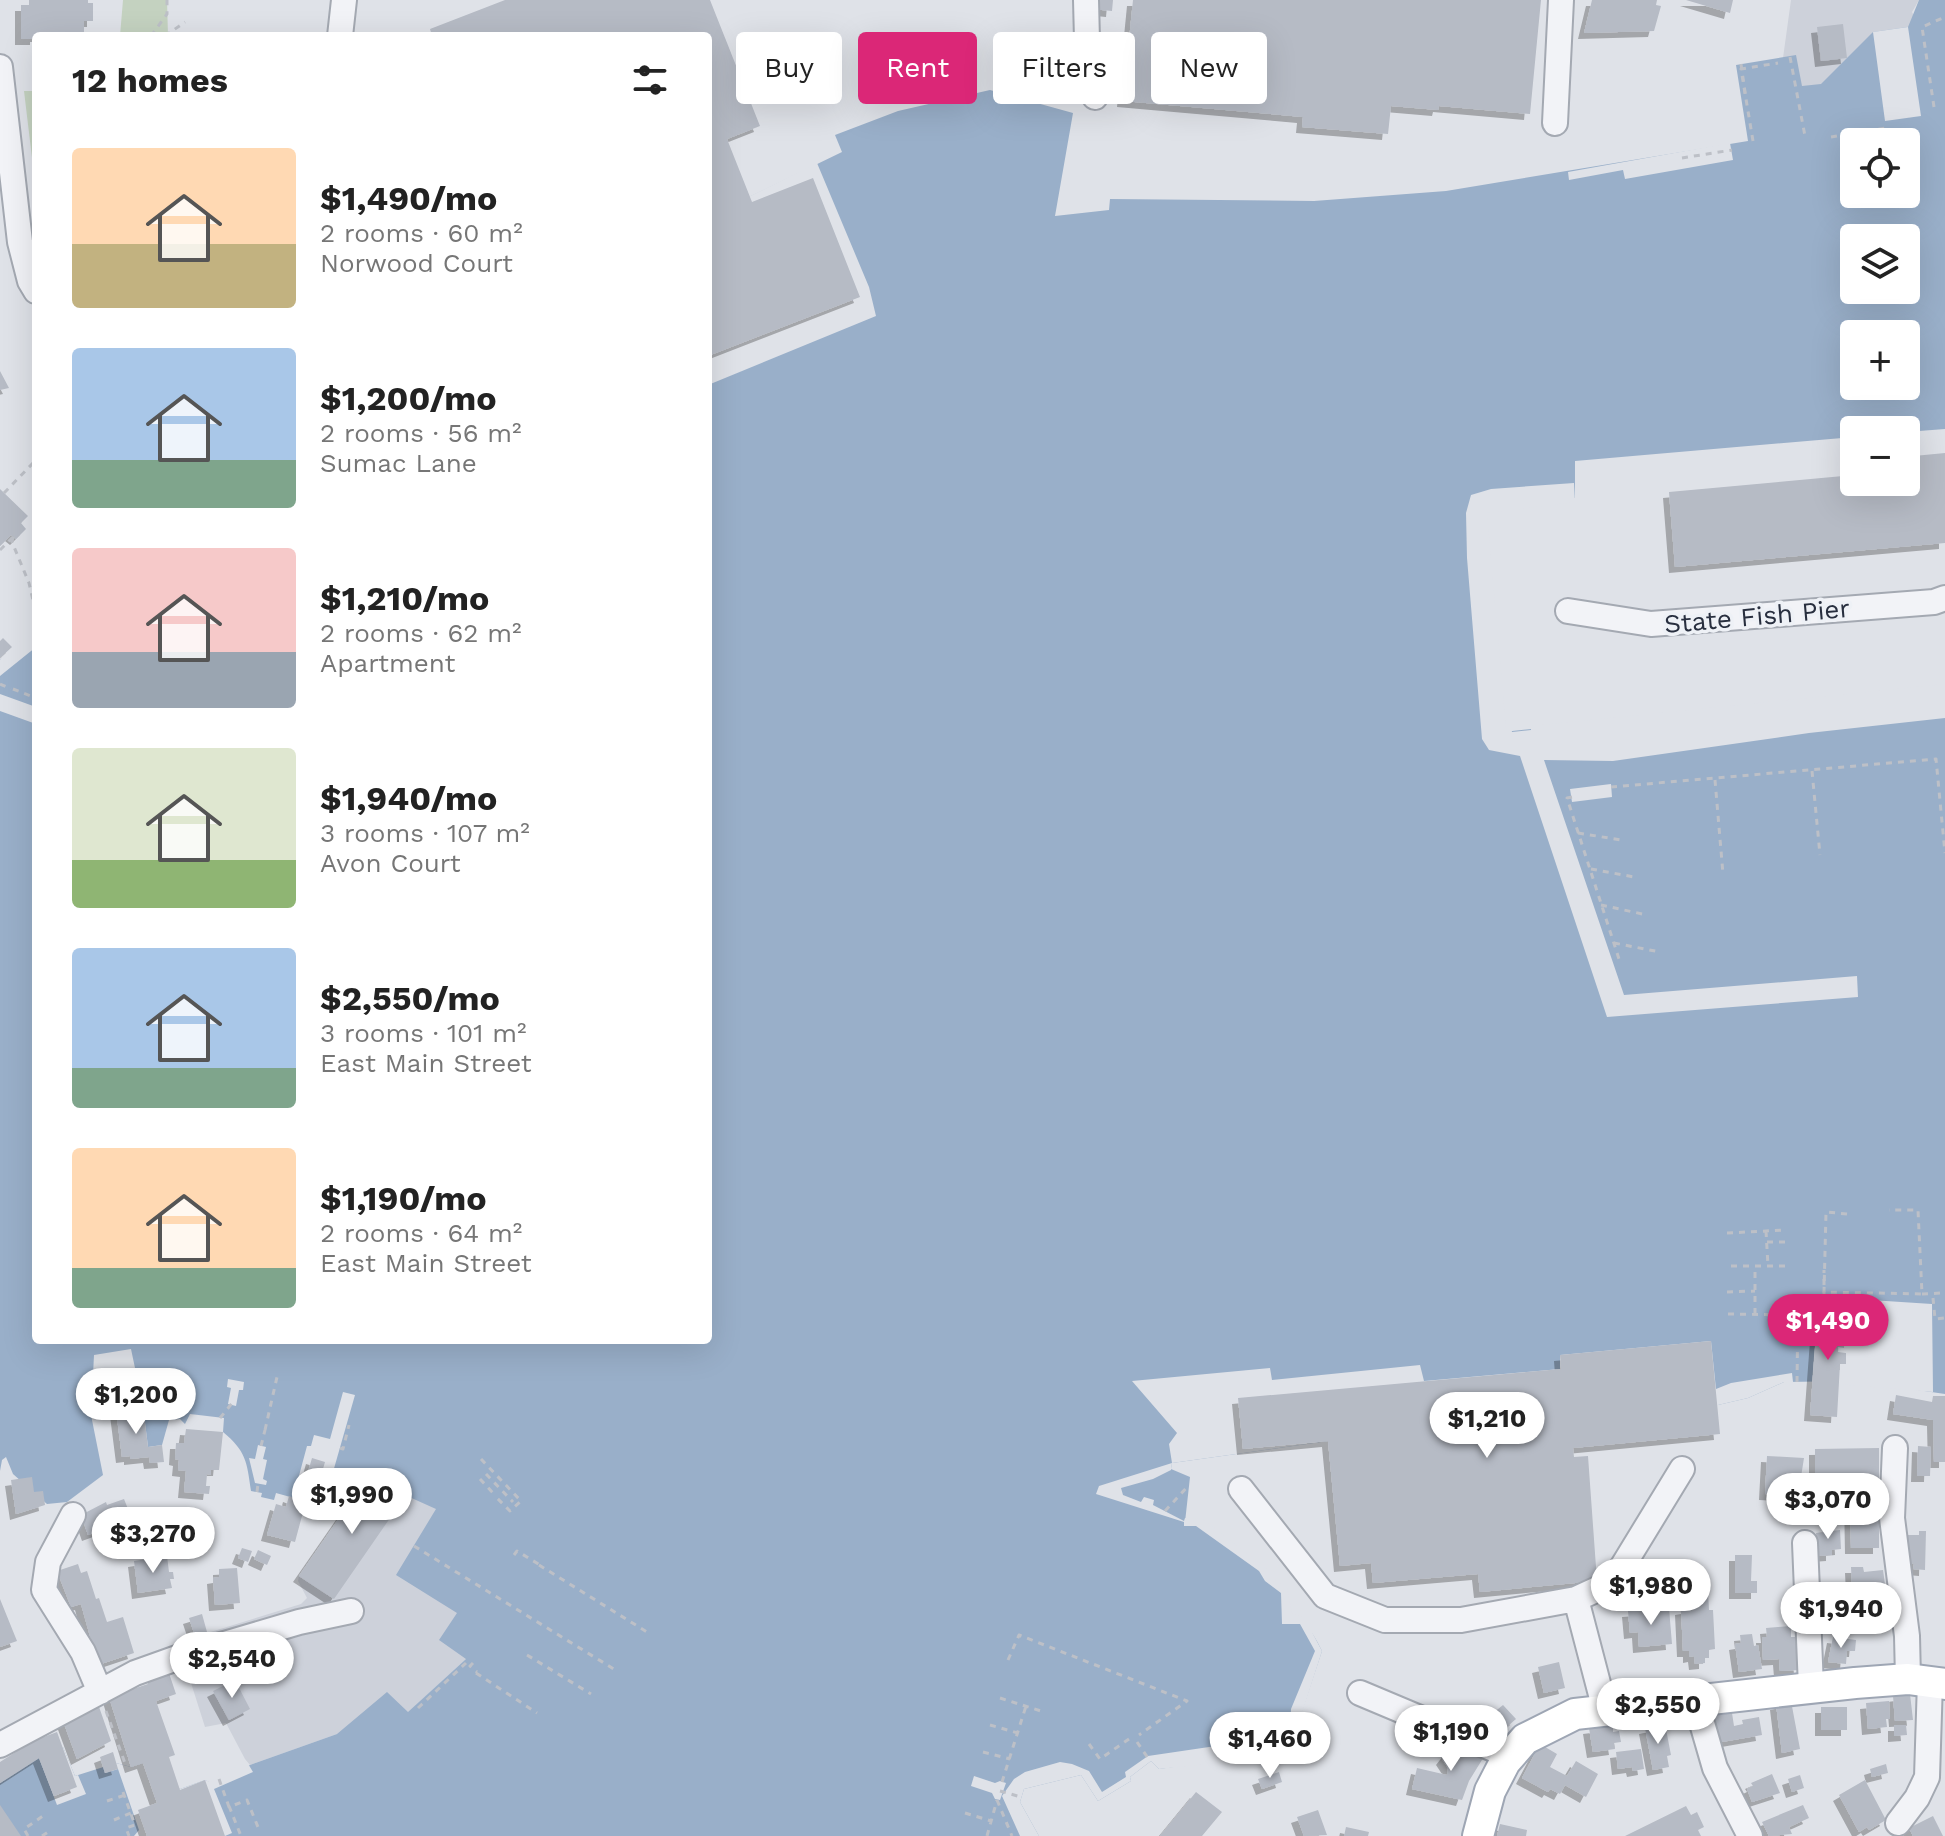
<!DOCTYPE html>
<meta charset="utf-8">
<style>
body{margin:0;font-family:"Work Sans",sans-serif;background:#f6f6f6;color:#222;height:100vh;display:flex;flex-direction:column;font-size:30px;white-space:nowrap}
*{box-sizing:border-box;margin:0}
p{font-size:26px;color:#767676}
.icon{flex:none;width:44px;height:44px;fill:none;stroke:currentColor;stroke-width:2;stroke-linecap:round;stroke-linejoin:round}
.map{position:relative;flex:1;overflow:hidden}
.panel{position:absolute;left:32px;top:32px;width:680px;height:1312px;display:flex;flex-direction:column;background:#fff;border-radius:8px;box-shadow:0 8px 32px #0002}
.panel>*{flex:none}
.top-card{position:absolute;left:736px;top:32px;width:760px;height:72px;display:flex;gap:16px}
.fabs{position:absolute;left:1840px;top:128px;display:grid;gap:16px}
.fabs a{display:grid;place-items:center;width:80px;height:80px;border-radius:8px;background:#fff;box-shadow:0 8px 32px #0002;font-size:40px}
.price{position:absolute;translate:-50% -68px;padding:0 18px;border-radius:28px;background:#fff;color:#222;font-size:26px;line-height:52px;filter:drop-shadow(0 2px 4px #0008)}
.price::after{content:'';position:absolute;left:50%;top:48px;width:24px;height:18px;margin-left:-12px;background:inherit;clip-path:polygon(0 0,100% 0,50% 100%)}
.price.on{background:#db2777;color:#fff}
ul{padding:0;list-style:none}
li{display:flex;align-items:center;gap:24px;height:200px;padding:0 40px}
li span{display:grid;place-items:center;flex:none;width:224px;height:160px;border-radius:8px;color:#555}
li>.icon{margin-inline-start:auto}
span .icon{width:96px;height:96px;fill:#fffc;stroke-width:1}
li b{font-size:34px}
h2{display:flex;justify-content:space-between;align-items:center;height:96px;padding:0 40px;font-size:34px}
.pill{padding:0 28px;border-radius:8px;background:#fff;box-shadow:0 8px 32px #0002;font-size:28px;line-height:72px}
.pill.on{background:#db2777;color:#fff}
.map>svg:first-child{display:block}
.built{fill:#cdd1da}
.green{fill:#c4d2c0}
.water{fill:#99afc9;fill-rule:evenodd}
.pier{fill:#dfe2e8}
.building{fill:#b6bbc5;filter:url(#shadow)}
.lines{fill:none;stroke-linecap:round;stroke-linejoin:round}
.minor-casing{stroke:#a4a9b2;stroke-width:28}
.major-casing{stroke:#9ea6b4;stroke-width:34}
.path{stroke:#bdc0c7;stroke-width:3;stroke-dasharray:6 6;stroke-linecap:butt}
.minor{stroke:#f2f3f7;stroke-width:24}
.major{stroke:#fff;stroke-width:30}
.path-bridge{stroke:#bdc0c7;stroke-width:3;stroke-dasharray:6 6;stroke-linecap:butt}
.labels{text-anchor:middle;stroke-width:7;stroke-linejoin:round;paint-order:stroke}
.street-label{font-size:26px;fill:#282f3f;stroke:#eef1f6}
</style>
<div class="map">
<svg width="1945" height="1836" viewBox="0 0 1945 1836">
<defs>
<filter id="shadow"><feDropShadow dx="-6" dy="6" stdDeviation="0" flood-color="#0004"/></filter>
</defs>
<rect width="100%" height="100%" fill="#dfe2e8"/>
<!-- built -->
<path class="built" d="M1791,0H1919L1912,12L1919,27L1873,32L1885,121L1802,87L1783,58Z
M436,1464L475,1624L466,1659L416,1705L457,1746L337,1734L250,1765L245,1759L226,1723L205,1727L178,1642L301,1604L307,1598L298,1581L299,1576Z"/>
<!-- green -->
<path class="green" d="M123,0H167L168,36H120Z
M24,91H36V191Z"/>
<!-- water -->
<path class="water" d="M1919,0H1945V429L1906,432V430H1854V437L1575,461V498L1483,510L1503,732L1945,686V1394L1856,1381L1784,1382L1748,1398L1718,1405L1328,1441L1172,1463L1171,1469L1190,1477L1185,1522H1201L1284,1591L1288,1616C1307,1622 1313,1633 1322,1651L1296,1729L1201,1763L1159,1769L1151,1761L1130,1777L1131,1781L1098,1801L1081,1775L1024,1789L1020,1802L1039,1836H0V1783L39,1758L63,1747L75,1776L116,1763L131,1767L143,1763L180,1789L205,1780L211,1783L250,1765L337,1734L387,1692L408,1712L466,1659L439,1640L457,1613L396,1575L436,1509L367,1478L352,1499L328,1493L319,1505L276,1493L274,1500L261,1497L262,1493L251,1491C247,1462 246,1451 223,1432L224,1418L190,1414L185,1424L180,1419L169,1420L162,1445L148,1447L143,1406L131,1349L94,1355L91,1415L103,1475L67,1502L47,1504L13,1474L6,1457L2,1460L0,1471V660L36,635V1340H708V217L842,152L835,135L898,111L990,90L1073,113L1055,216L1109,210L1110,199L1314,201L1446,191L1748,141L1736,65L1796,55L1802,86L1821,84L1873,32L1908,27ZM1854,142H1906V194H1854ZM1854,238H1906V290H1854ZM1854,334H1906V386H1854Z"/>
<!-- pier -->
<path class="pier" d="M1908,27L1921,116L1885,121L1873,32Z
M1730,143L1733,160L1625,179L1623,170L1569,180L1568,172Z
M817,163L869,287L876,316L708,385V217Z
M1574,483L1575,502L1487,513L1506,728H1511L1512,732L1531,730V726L1945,684V718L1809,733L1613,761L1544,760L1624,995L1857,976L1858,997L1607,1017L1520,756L1489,750L1482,739L1467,558L1466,513L1471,495L1491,489Z
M36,635V647L0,676V660L23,638Z
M0,694L36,707V724L0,711Z
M1611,784L1612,797L1572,802L1570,789Z
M1824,1297L1932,1304L1933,1392L1812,1382L1818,1305Z
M1711,1341L1716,1389L1731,1383L1792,1373L1793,1382H1784L1748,1398L1718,1405L1328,1441L1172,1463L1171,1470L1153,1479L1121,1488L1123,1495L1141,1502L1144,1497L1154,1500L1153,1505L1184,1521L1185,1518L1203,1519L1267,1569L1271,1577L1287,1588L1292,1613L1304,1617L1322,1651L1295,1735L1275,1749L1226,1762L1159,1769L1151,1761L1130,1777L1131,1781L1098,1801L1081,1775L1024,1789L1020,1802L1039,1836H1020L1002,1796L1014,1779L1025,1772L1060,1762L1072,1764L1089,1771L1102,1792L1126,1777L1125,1772L1148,1756L1270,1738L1290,1727L1291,1709L1315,1651L1300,1624H1282L1281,1593L1265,1581L1259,1571L1196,1526H1184V1522L1096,1494L1099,1486L1172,1463L1169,1444L1177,1433L1132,1381L1270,1368L1272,1380L1420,1365L1424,1381L1560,1369V1355Z
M228,1379L244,1382L243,1390H239L236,1406L228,1404L231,1388L227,1387Z
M343,1392L355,1395L327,1493L319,1505L293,1498L307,1446H311L314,1435L330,1439Z
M258,1445L266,1447L263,1459L267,1460L263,1479L267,1481L266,1485L255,1483L249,1458L255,1459Z
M63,1747L75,1776L78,1775L86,1794L57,1805L39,1758Z
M247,1762L253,1772L214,1789L232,1833L225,1836H134L139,1830L118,1769L105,1773L103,1766L116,1763L131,1767L143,1763L180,1789L205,1780L210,1782L223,1773Z
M974,1776L995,1783L1000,1781L1006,1783L1000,1800L995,1799L992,1793L971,1786Z"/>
<!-- building -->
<path class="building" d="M29,0H88V3H93V21H84V36H36V39H21V5H29Z
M505,0H710L760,126L727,139L752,202L813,178L860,297L708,356V36H432L430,29Z
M1093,0H1113L1112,11L1092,9Z
M1133,0H1541L1530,114L1439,106L1438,110L1391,106L1388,134L1302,127L1303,117L1123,101Z
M1592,0H1657L1656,5L1661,6L1654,31L1584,33Z
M1686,0H1733L1730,13Z
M1843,24L1847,58L1821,61L1817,27Z
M0,371L9,388L0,390Z
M1945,453V543L1675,567L1669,492L1854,475V482H1906V471L1916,470L1914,456Z
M0,489L28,516L21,523L26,529L16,539L11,535L0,546Z
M3,638L12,647L0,658V641Z
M1818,1308L1845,1309L1844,1348L1838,1347V1352L1846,1353V1364H1840L1837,1417L1810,1415Z
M1711,1341L1720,1434L1573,1448L1574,1457L1588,1456L1597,1581L1480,1592L1478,1574L1373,1583L1371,1563L1340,1566L1328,1441L1243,1449L1238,1398L1561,1369L1560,1355Z
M1896,1395L1932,1402L1933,1396H1945V1462H1934L1933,1420L1893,1414Z
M143,1406L148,1447L162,1445L164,1462L150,1463L149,1457L130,1459V1456L122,1457L116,1410Z
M186,1429L223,1432L219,1470H211V1475L207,1474L206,1486H210L209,1494L184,1492L186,1471L178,1470L179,1460L175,1459L176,1443H184Z
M1918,1446L1931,1447L1930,1476H1917Z
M1879,1448V1548H1851L1850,1491H1815V1449Z
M1767,1456L1804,1458L1798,1496L1765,1494Z
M312,1458L325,1462L313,1503L306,1501L295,1542L267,1535L276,1504L286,1507L289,1496L300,1500Z
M371,1472L406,1495L334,1599L299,1576Z
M32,1477L34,1492L43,1491L45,1505L16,1514L11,1480Z
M124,1499L132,1519L88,1535L81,1515L106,1502L107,1505Z
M1832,1526V1531L1840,1530L1841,1549L1832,1550V1555L1818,1556L1816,1533L1824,1532V1527Z
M1919,1531H1926L1925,1570L1913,1569L1914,1564L1902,1563L1903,1535H1919Z
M242,1548L252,1551L248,1562L238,1558Z
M258,1550L271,1556L267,1565L254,1559Z
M1735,1555H1752L1751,1581H1757V1593H1735Z
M167,1556L169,1572H173L174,1579H170L172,1588L138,1593L134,1561Z
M78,1564L81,1573L87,1571L96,1599L99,1598L107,1622L123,1617L134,1653L98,1665L81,1604L71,1607L57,1571Z
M1851,1567H1863L1864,1572L1883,1570L1889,1613L1867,1614L1865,1586L1852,1587Z
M237,1568L240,1603L215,1605L213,1578L219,1577V1569Z
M1708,1591L1709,1610H1713L1715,1649L1709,1650V1658H1705V1663L1695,1664L1694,1656L1689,1657V1651H1683L1681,1609L1687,1608L1686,1593Z
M1831,1594L1852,1596L1850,1618L1829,1617Z
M0,1599L17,1641L0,1647Z
M1669,1608L1672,1644L1639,1647L1638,1632L1630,1633L1628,1611Z
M202,1614L207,1632L195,1636L189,1618Z
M1791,1626V1637H1798L1800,1670L1780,1671L1779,1659L1763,1660L1762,1637H1767L1766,1628Z
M1752,1634L1754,1646L1758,1645L1762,1669L1739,1672L1735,1644L1741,1643L1740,1635Z
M1833,1637L1856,1640L1855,1651H1847L1846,1664L1828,1662Z
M1559,1662L1565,1688L1544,1693L1538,1667Z
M169,1673L176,1694L156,1701L175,1755L169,1757L180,1790L205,1780L225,1836H147L138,1810L157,1803L143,1763L131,1767L109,1697L148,1684L147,1681Z
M235,1680L250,1709L229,1720L213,1691Z
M1910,1694L1913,1720L1895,1721L1893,1696Z
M1791,1701L1800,1749L1782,1753L1776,1704Z
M1889,1701L1890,1719H1886L1887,1727L1868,1729L1866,1703Z
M98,1704L111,1741L77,1759L63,1721Z
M1503,1705L1516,1719L1495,1737L1482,1722Z
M1821,1707H1847V1730H1821Z
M1732,1713L1734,1726L1743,1724L1742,1720L1759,1717L1762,1735L1716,1743L1712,1716Z
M1665,1724L1671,1755L1667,1756L1669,1767L1653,1770L1645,1728Z
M1613,1725V1732L1619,1731L1621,1742L1614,1743L1615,1749L1593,1752L1589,1728Z
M1894,1725H1906L1907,1735L1894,1736Z
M57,1732L77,1787L54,1796L39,1758L0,1783V1762L33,1741Z
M1457,1740L1485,1755L1469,1781L1462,1800L1412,1789L1417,1768L1447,1775L1448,1768L1442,1759Z
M1540,1744L1557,1754L1550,1767L1567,1776L1576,1761L1598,1774L1586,1797L1565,1785L1560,1794L1550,1789L1548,1792L1522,1778Z
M1641,1749L1644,1769L1633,1771L1632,1767L1618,1769L1616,1752Z
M113,1752L118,1769L105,1773L100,1757Z
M1886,1764L1888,1773L1872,1777L1870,1769Z
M1279,1772L1282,1782L1262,1789L1258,1779Z
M1772,1774L1780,1793L1752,1802L1747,1789L1753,1786L1751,1783Z
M1800,1775L1804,1788L1792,1792L1788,1779Z
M1865,1780L1886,1820L1869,1830L1867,1827L1859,1832L1839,1795Z
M1196,1792L1222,1812L1202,1836H1160Z
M0,1805L21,1836H0Z
M1803,1805L1809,1818L1789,1827L1792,1834L1769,1836L1762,1822Z
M1686,1806L1691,1815L1697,1812L1704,1827L1698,1830L1701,1836H1625Z
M1318,1810L1327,1835L1304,1836L1297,1817Z
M1933,1816L1943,1836H1913L1909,1828Z
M1500,1824L1527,1830L1526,1836H1497Z
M1346,1827L1369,1832L1368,1836H1344Z"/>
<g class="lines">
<defs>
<path id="minor" d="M1086,0L1087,40L1095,97
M340,36L344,0
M0,67L20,242L30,281L36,291
M1555,123L1561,0
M1568,611L1651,624L1934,602L1945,598
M1895,1448L1892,1518L1907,1636L1908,1679
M1241,1489L1325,1596L1385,1620H1461L1576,1599
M73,1515L48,1562L44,1590L83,1652L100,1692
M1805,1543L1811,1687
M1360,1693L1510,1756
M1695,1699L1715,1768L1750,1836
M1605,1710L1576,1599L1613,1582L1682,1469
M0,1745L135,1673L177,1658L299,1622L351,1611
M1898,1823L1917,1798L1927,1777L1930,1681"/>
<path id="major" d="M1478,1836L1490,1791L1505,1762L1525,1739L1575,1714L1855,1683L1908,1679L1945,1684"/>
</defs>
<!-- minor casing -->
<use href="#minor" class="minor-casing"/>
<!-- major casing -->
<use href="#major" class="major-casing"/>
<!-- path -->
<path class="path" d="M151,36L167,14V0
M165,36L185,22
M1790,57L1805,136
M1934,107L1922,27L1945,17
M1831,137L1885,128
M1753,141L1741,69L1778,63
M1682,158L1732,150
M4,493L36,460
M13,537L12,542L29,583L35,609
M0,550L13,537
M0,684L11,689
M13,689L36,698
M1812,771L1820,855
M1715,780L1723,874
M1611,787L1936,759L1945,853
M1572,797L1567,798L1619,959
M1578,833L1621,840
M1591,869L1634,877
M1601,905L1647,915
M1614,943L1660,952
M1847,1214L1826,1212L1824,1292L1922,1294L1918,1210H1889
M1766,1231L1768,1266
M1727,1233L1785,1230
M1767,1242H1786
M1731,1266H1785
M1727,1292L1755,1291
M1922,1294L1942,1293
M1933,1298L1935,1319L1945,1318
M1728,1314L1792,1315
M1755,1314V1266
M1797,1382L1798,1307
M220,1418L233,1402
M265,1430L277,1377
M261,1446L265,1430
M340,1448L343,1449L349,1425
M481,1459L521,1501L510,1511L494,1495
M486,1474L513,1502
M480,1479L494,1494
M257,1492L258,1484
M1165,1511L1189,1485
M414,1546L617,1671
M514,1555L517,1551L540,1565
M539,1565L647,1632
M527,1655L591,1694
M1008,1660L1019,1635L1187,1701L1139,1735
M473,1663L470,1666L477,1672
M476,1673L537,1713
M1000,1698L1044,1712
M418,1708L466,1663
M106,1711L126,1766
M990,1725L1018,1733
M1137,1742L1150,1761
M1089,1744L1100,1759L1129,1739
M983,1752L1010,1759
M219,1779L229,1807L247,1800L260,1832
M1002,1782L1026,1706
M1000,1791L1021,1797
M123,1792L135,1825L126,1828L129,1836
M997,1800L1012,1836
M107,1801L125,1795
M229,1806L241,1836
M965,1813L991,1821
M114,1820L131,1813
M28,1836L24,1829L43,1816
M42,1836L48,1832
M987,1836L997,1800"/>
<!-- minor -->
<use href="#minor" class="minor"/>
<!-- major -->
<use href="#major" class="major"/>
<!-- path-bridge -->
<path class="path-bridge" d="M1741,64L1746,99
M1824,1297V1270"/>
</g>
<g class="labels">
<!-- street labels -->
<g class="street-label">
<text transform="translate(1757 616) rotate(-5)" y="9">State Fish Pier</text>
</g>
</g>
</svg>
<div class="fabs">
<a><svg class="icon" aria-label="locate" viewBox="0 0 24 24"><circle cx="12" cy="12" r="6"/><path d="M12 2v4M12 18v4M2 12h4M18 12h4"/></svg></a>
<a><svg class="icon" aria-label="layers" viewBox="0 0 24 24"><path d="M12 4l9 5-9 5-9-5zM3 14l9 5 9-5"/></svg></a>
<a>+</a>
<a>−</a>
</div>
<b class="price on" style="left:1828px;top:1362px">$1,490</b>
<b class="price" style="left:136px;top:1436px">$1,200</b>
<b class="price" style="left:1487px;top:1460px">$1,210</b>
<b class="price" style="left:352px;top:1536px">$1,990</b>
<b class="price" style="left:1828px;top:1541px">$3,070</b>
<b class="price" style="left:153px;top:1575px">$3,270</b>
<b class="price" style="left:1651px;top:1627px">$1,980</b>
<b class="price" style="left:1841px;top:1650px">$1,940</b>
<b class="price" style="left:232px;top:1700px">$2,540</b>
<b class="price" style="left:1658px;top:1746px">$2,550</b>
<b class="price" style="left:1451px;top:1773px">$1,190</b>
<b class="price" style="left:1270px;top:1780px">$1,460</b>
<div class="top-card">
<a class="pill">Buy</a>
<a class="pill on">Rent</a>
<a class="pill">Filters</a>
<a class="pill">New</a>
</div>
<section class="panel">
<h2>12 homes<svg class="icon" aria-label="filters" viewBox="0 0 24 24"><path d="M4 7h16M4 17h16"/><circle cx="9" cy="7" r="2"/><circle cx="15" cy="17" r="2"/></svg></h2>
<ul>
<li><span style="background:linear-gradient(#ffd9b3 60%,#c2b280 0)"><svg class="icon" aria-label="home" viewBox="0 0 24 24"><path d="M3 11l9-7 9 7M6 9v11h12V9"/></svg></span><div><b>$1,490/mo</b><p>2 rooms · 60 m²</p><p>Norwood Court</p></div></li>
<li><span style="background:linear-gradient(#a9c7e8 70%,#7fa58c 0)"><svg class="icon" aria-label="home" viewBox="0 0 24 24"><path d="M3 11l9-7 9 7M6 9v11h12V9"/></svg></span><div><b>$1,200/mo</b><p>2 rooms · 56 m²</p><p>Sumac Lane</p></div></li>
<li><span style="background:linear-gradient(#f6c9c9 65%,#9aa5b1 0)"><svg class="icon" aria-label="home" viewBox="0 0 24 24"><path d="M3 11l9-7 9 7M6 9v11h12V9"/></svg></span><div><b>$1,210/mo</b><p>2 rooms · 62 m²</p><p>Apartment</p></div></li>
<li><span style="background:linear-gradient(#dfe7d0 70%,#8fb573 0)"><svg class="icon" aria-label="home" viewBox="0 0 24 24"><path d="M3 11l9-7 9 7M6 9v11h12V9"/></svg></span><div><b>$1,940/mo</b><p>3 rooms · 107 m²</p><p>Avon Court</p></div></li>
<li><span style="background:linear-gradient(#a9c7e8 75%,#7fa58c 0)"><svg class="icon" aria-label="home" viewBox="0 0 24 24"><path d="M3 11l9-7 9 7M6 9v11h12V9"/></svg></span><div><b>$2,550/mo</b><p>3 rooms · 101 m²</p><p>East Main Street</p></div></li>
<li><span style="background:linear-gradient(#ffd9b3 75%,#7fa58c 0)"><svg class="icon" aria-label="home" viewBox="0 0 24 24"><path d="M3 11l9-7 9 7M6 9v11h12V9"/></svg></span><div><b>$1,190/mo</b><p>2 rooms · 64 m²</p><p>East Main Street</p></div></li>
</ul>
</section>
</div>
